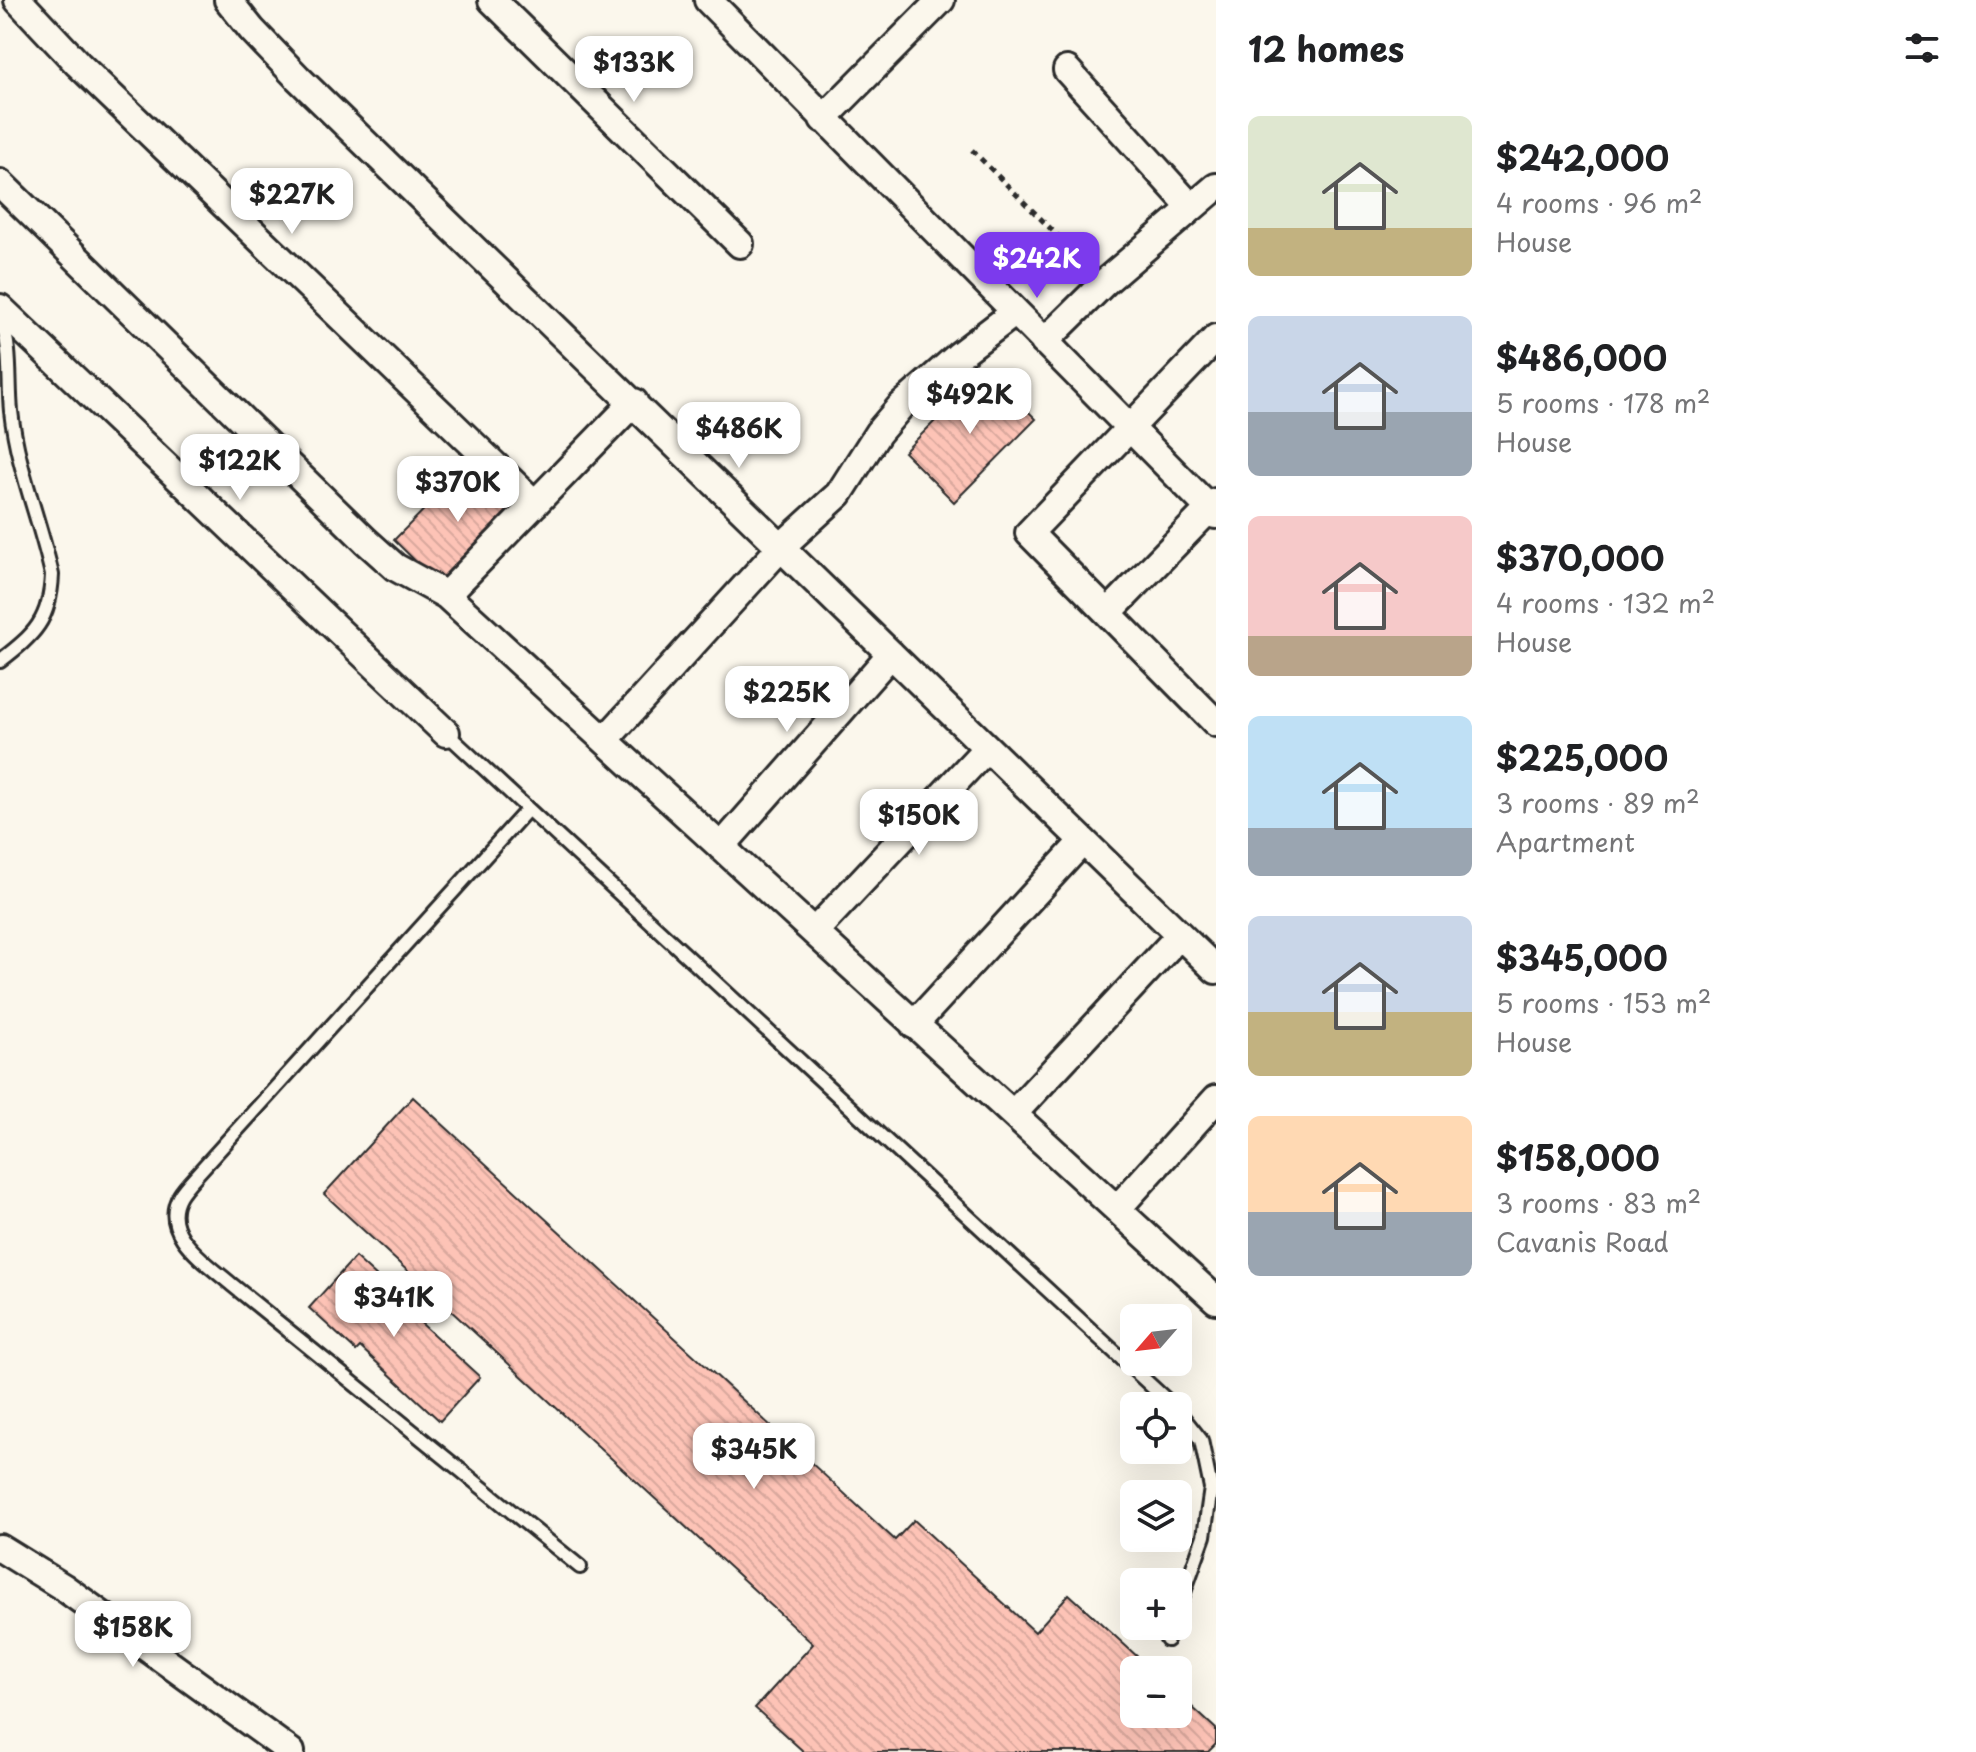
<!DOCTYPE html>
<meta charset="utf-8">
<style>
body{margin:0;font-family:"Playpen Sans",sans-serif;background:#f6f6f6;color:#202124;height:100vh;display:flex;flex-direction:column;font-size:30px;white-space:nowrap}
*{box-sizing:border-box;margin:0}
p{font-size:26px;color:#757577}
.icon{flex:none;width:44px;height:44px;fill:none;stroke:currentColor;stroke-width:2;stroke-linecap:round;stroke-linejoin:round}
.map{position:relative;flex:1;overflow:hidden}
.drawer{display:flex;flex-direction:column;background:#fff;width:760px}
.drawer>*{flex:none}
.needle{width:52px;rotate:242deg}
.fabs{position:absolute;left:1120px;top:1304px;display:grid;gap:16px}
.fabs a{display:grid;place-items:center;width:72px;height:72px;border-radius:12px;background:#fff;box-shadow:0 8px 32px #0002;font-size:40px}
.price{position:absolute;translate:-50% -68px;padding:0 18px;border-radius:16px;background:#fff;color:#222;font-size:26px;line-height:52px;filter:drop-shadow(0 2px 4px #0008)}
.price::after{content:'';position:absolute;left:50%;top:48px;width:24px;height:18px;margin-left:-12px;background:inherit;clip-path:polygon(0 0,100% 0,50% 100%)}
.price.on{background:#7c3aed;color:#fff}
ul{padding:0;list-style:none}
li{display:flex;align-items:center;gap:24px;height:200px;padding:0 32px}
li span{display:grid;place-items:center;flex:none;width:224px;height:160px;border-radius:12px;color:#555}
li>.icon{margin-inline-start:auto}
span .icon{width:96px;height:96px;fill:#fffc;stroke-width:1}
li b{font-size:34px}
h2{display:flex;justify-content:space-between;align-items:center;height:96px;padding:0 32px;font-size:34px}
main{display:flex;flex:1;min-height:0}
.map>svg:first-child{display:block}
.building{fill:url(#building-back-hatch);stroke:#2b2b2b;stroke-width:2}
.lines{fill:none;stroke-linecap:round;stroke-linejoin:round}
.lane-casing{stroke:#2b2b2b;stroke-width:18}
.street-casing{stroke:#2b2b2b;stroke-width:32}
.path{stroke:#2b2b2b;stroke-width:5;stroke-dasharray:6 6;stroke-linecap:butt}
.lane{stroke:#fbf7ec;stroke-width:12}
.street{stroke:#fbf7ec;stroke-width:26}
</style>
<main>
<div class="map">
<svg width="1216" height="1752" viewBox="0 0 1216 1752">
<defs>
<pattern id="building-back-hatch" width="6" height="6" patternUnits="userSpaceOnUse" patternTransform="scale(2)"><rect width="6" height="6" fill="#fdc3b6"/><path d="M-1 5l2 2M0 0l6 6M5-1l2 2" fill="none" stroke="#d9a89d"/></pattern>
</defs>
<rect width="100%" height="100%" fill="#fbf7ec"/>
<filter id="ink" filterUnits="userSpaceOnUse"><feTurbulence type="fractalNoise" baseFrequency=".0125" numOctaves="2"/><feDisplacementMap in="SourceGraphic" scale="16" xChannelSelector="R" yChannelSelector="G"/><feConvolveMatrix kernelMatrix="1 2 1 2 8 2 1 2 1" color-interpolation-filters="sRGB"/></filter>
<g filter="url(#ink)">
<!-- building -->
<path class="building" d="M986,370L1036,419L954,502L904,452Z
M472,461L521,509L443,588L394,540Z
M413,1097L895,1540L914,1520L1035,1632L1069,1594L1152,1670H1134V1714H1178V1694L1216,1729V1744L1208,1752H804L755,1708L813,1644L324,1194Z
M355,1257L402,1300L399,1303L480,1377L440,1421L360,1347L356,1351L309,1308Z"/>
<g class="lines">
<defs>
<path id="lane" d="M0,661C35,634 50,620 52,575C40,520 17,467 11,411C8,380 12,349 1,319
M446,733L1173,1406
M528,809L200,1171C193,1179 185,1187 180,1195C158,1233 207,1263 231,1284L580,1567
M1178,1411L1201,1440L1211,1488L1204,1536L1178,1609
M1167,1640L1172,1626"/>
<path id="street" d="M18,0L78,64L535,504
M228,0L252,30L298,78L1216,970
M492,0L740,244
M708,0L1216,515
M1067,70L1191,207
M823,119L941,0
M0,183L366,541L395,567L446,595L1216,1300
M0,308L446,733
M1216,338L1029,533L1216,723
M1044,342L1105,282L1216,187
M446,595L634,402
M1108,613L1216,502
M605,740L782,546L839,494L878,433L900,407L959,355L1014,313
M721,847L891,654
M814,932L987,748
M914,1025L1083,841
M1013,1114L1180,935
M1117,1209L1216,1099
M0,1548L63,1587L291,1752"/>
</defs>
<!-- lane casing -->
<use href="#lane" class="lane-casing"/>
<!-- street casing -->
<use href="#street" class="street-casing"/>
<!-- path -->
<path class="path" d="M972,150L1087,265"/>
<!-- lane -->
<use href="#lane" class="lane"/>
<!-- street -->
<use href="#street" class="street"/>
</g>
</g>
</svg>
<div class="fabs">
<a><svg class="needle" viewBox="-14 -14 28 28"><path d="M0-13l5 13h-10z" fill="#e53935"/><path d="M0 13l5-13h-10z" fill="#757577"/></svg></a>
<a><svg class="icon" aria-label="locate" viewBox="0 0 24 24"><circle cx="12" cy="12" r="6"/><path d="M12 2v4M12 18v4M2 12h4M18 12h4"/></svg></a>
<a><svg class="icon" aria-label="layers" viewBox="0 0 24 24"><path d="M12 4l9 5-9 5-9-5zM3 14l9 5 9-5"/></svg></a>
<a>+</a>
<a>−</a>
</div>
<b class="price" style="left:634px;top:104px">$133K</b>
<b class="price" style="left:292px;top:236px">$227K</b>
<b class="price on" style="left:1037px;top:300px">$242K</b>
<b class="price" style="left:970px;top:436px">$492K</b>
<b class="price" style="left:739px;top:470px">$486K</b>
<b class="price" style="left:240px;top:502px">$122K</b>
<b class="price" style="left:458px;top:524px">$370K</b>
<b class="price" style="left:787px;top:734px">$225K</b>
<b class="price" style="left:919px;top:857px">$150K</b>
<b class="price" style="left:394px;top:1339px">$341K</b>
<b class="price" style="left:754px;top:1491px">$345K</b>
<b class="price" style="left:133px;top:1669px">$158K</b>
</div>
<section class="drawer">
<h2>12 homes<svg class="icon" aria-label="filters" viewBox="0 0 24 24"><path d="M4 7h16M4 17h16"/><circle cx="9" cy="7" r="2"/><circle cx="15" cy="17" r="2"/></svg></h2>
<ul>
<li><span style="background:linear-gradient(#dfe7d0 70%,#c2b280 0)"><svg class="icon" aria-label="home" viewBox="0 0 24 24"><path d="M3 11l9-7 9 7M6 9v11h12V9"/></svg></span><div><b>$242,000</b><p>4 rooms · 96 m²</p><p>House</p></div></li>
<li><span style="background:linear-gradient(#c9d6e8 60%,#9aa5b1 0)"><svg class="icon" aria-label="home" viewBox="0 0 24 24"><path d="M3 11l9-7 9 7M6 9v11h12V9"/></svg></span><div><b>$486,000</b><p>5 rooms · 178 m²</p><p>House</p></div></li>
<li><span style="background:linear-gradient(#f6c9c9 75%,#b9a48a 0)"><svg class="icon" aria-label="home" viewBox="0 0 24 24"><path d="M3 11l9-7 9 7M6 9v11h12V9"/></svg></span><div><b>$370,000</b><p>4 rooms · 132 m²</p><p>House</p></div></li>
<li><span style="background:linear-gradient(#bfe0f5 70%,#9aa5b1 0)"><svg class="icon" aria-label="home" viewBox="0 0 24 24"><path d="M3 11l9-7 9 7M6 9v11h12V9"/></svg></span><div><b>$225,000</b><p>3 rooms · 89 m²</p><p>Apartment</p></div></li>
<li><span style="background:linear-gradient(#c9d6e8 60%,#c2b280 0)"><svg class="icon" aria-label="home" viewBox="0 0 24 24"><path d="M3 11l9-7 9 7M6 9v11h12V9"/></svg></span><div><b>$345,000</b><p>5 rooms · 153 m²</p><p>House</p></div></li>
<li><span style="background:linear-gradient(#ffd9b3 60%,#9aa5b1 0)"><svg class="icon" aria-label="home" viewBox="0 0 24 24"><path d="M3 11l9-7 9 7M6 9v11h12V9"/></svg></span><div><b>$158,000</b><p>3 rooms · 83 m²</p><p>Cavanis Road</p></div></li>
</ul>
</section>
</main>
